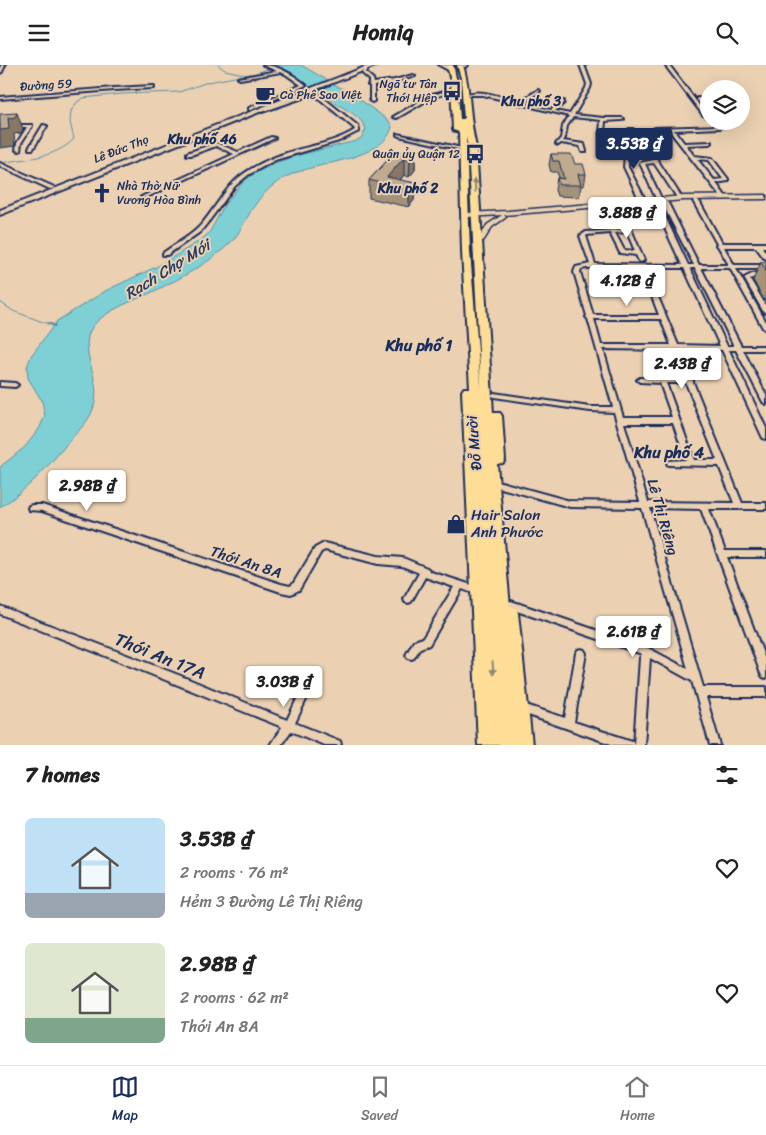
<!DOCTYPE html>
<meta charset="utf-8">
<style>
body{margin:0;font-family:Sriracha,sans-serif;background:#f2f2f2;color:#222;height:100vh;display:flex;flex-direction:column;font-size:19px;white-space:nowrap}
*{box-sizing:border-box;margin:0}
p{font-size:16px;color:#767676}
.icon{flex:none;width:28px;height:28px;fill:none;stroke:currentColor;stroke-width:2;stroke-linecap:round;stroke-linejoin:round}
.map{position:relative;height:680px;overflow:hidden}
.side{display:flex;flex-direction:column;background:#fff;flex:1}
.side>*{flex:none}
.buttons{position:absolute;left:700px;top:15px;display:grid;gap:10px}
.buttons a{display:grid;place-items:center;width:50px;height:50px;border-radius:50%;background:#fff;box-shadow:0 5px 20px #0002;font-size:25px}
.price{position:absolute;translate:-50% -42px;padding:0 11px;border-radius:5px;background:#fff;color:#222;font-size:16px;line-height:32px;filter:drop-shadow(0 1px 2px #0008)}
.price::after{content:'';position:absolute;left:50%;top:30px;width:15px;height:11px;margin-left:-8px;background:inherit;clip-path:polygon(0 0,100% 0,50% 100%)}
.price.current{background:#1b2f5e;color:#fff}
ul{padding:0;list-style:none}
li{display:flex;align-items:center;gap:15px;height:125px;padding:0 25px}
li span{display:grid;place-items:center;flex:none;width:140px;height:100px;border-radius:8px;color:#555}
li>.icon{margin-inline-start:auto}
span .icon{width:60px;height:60px;fill:#fffc;stroke-width:1}
li b{font-size:21px}
h2{display:flex;justify-content:space-between;align-items:center;height:60px;padding:0 25px;font-size:21px}
header{display:flex;justify-content:space-between;align-items:center;height:65px;padding:0 25px;background:#fff;font-size:22px;font-weight:700}
.menu{display:flex;justify-content:space-around;align-items:center;height:70px;border-top:1px solid #e0e0e0;background:#fff;font-size:14px;color:#767676}
.menu a{display:grid;justify-items:center;gap:2px}
.menu .current{color:#1b2f5e}
.map>svg:first-child{display:block}
.water{fill:#7ed0d5;stroke:#5690a5}
.lines{fill:none;stroke-linecap:round;stroke-linejoin:round}
.stream-far1{stroke:#5690a5;stroke-width:1}
.stream{stroke:#5690a5;stroke-width:2}
.minor-casing{stroke:#1b2f5e;stroke-width:4}
.tertiary-casing{stroke:#1b2f5e;stroke-width:3}
.secondary-casing{stroke:#1b2f5e;stroke-width:4}
.trunk-casing{stroke:#1b2f5e;stroke-width:4}
.minor{fill:#ebd0b2;fill-rule:evenodd}
.tertiary{fill:#ebd0b2;fill-rule:evenodd}
.secondary{fill:#ebd0b2;fill-rule:evenodd}
.trunk{fill:#fedd96;fill-rule:evenodd}
.wall{fill:#a49379;stroke:#1b2f5e}
.shaded-wall{fill:#867863;stroke:#1b2f5e}
.building{fill:#bfab8d;stroke:#1b2f5e}
.oneway{fill:#8c867a}
.labels{text-anchor:middle;stroke-width:4;stroke-linejoin:round;paint-order:stroke}
.far-poi-label{font-size:12px;fill:#1b2f5e;stroke:#ebd0b2;text-anchor:end}
.far-street-label{font-size:12px;fill:#1b2f5e;stroke:#ebd0b2}
.far-neighbourhood-label{font-size:14px;font-weight:bold;fill:#1b2f5e;stroke:#ebd0b2}
.street-label{font-size:15px;fill:#1b2f5e;stroke:#ebd0b2}
.poi-label{font-size:15px;fill:#1b2f5e;stroke:#ebd0b2;text-anchor:start}
.water-label{font-size:16px;font-style:italic;fill:#253f6a;stroke:#ebd0b2}
.neighbourhood-label{font-size:16px;font-weight:bold;fill:#1b2f5e;stroke:#ebd0b2}
.near-street-label{font-size:18px;fill:#1b2f5e;stroke:#ebd0b2}
</style>
<header><svg class="icon" aria-label="menu" viewBox="0 0 24 24"><path d="M4 6h16M4 12h16M4 18h16"/></svg>Homiq<svg class="icon" aria-label="search" viewBox="0 0 24 24"><circle cx="10" cy="10" r="6"/><path d="M15 15l6 6"/></svg></header>
<div class="map">
<svg width="766" height="680" viewBox="0 0 766 680">
<rect width="100%" height="100%" fill="#ebd0b2"/>
<filter id="ink" filterUnits="userSpaceOnUse"><feTurbulence type="fractalNoise" baseFrequency=".02" numOctaves="2"/><feDisplacementMap in="SourceGraphic" scale="10" xChannelSelector="R" yChannelSelector="G"/><feConvolveMatrix kernelMatrix="1 2 1 2 8 2 1 2 1" color-interpolation-filters="sRGB"/></filter>
<g filter="url(#ink)">
<!-- water -->
<path class="water" d="M274,0H301L358,33L389,56L392,62C384,95 317,97 290,110C270,119 256,135 246,155C242,161 239,168 234,174C210,199 179,214 148,229C132,236 116,242 101,253C68,278 106,311 93,344C89,356 79,365 71,374C50,399 28,425 0,442V402L25,382L39,364L45,351L42,336L28,313L27,302L31,291L57,256L107,225L160,200L201,175L209,168L225,139L242,118L252,110L275,98L295,91L356,76L362,72L366,64C360,50 346,45 334,37C313,23 296,12 274,0Z"/>
<g class="lines">
<!-- stream-far1 -->
<path class="stream-far1" d="M218,0L225,5L243,9
M0,98C26,93 54,94 74,74L70,57L71,46L77,37L83,33L121,29L179,27L208,17L256,8L280,0
M0,237L13,246L51,260"/>
<!-- stream -->
<path class="stream" d="M48,258L55,261"/>
<defs>
<path id="minor" d="M1,0H5L2,7L0,8Z
M263,0C278,0 295,11 306,20L251,45H249V43L301,20L287,10L281,7L240,14L238,13L277,6Z
M580,0H584L591,19L590,23L574,50L604,53H622L624,54L622,55L605,56L604,69L602,70L600,69L601,55L573,52L567,61L565,73L563,76L584,79L586,86V87H582L580,81L561,78L558,80L556,79L561,73L563,61L569,51L483,30H470L468,29C483,24 503,33 519,37L538,25L540,26L539,27L523,38L551,45L563,36H564V38L555,46L570,49L586,23L587,19Z
M665,0H669L705,48L709,50V53L703,50Z
M366,2L368,3L366,8L373,14L374,18L395,15L413,10L415,11L395,17L374,21V36L372,37L370,36V21L368,20L370,19V15L362,8L364,3Z
M153,21H154V23L114,25L0,34V32L114,23Z
M454,24H455V26L431,33L397,53L393,52L429,31Z
M315,26L358,61L359,66L339,76L275,95L248,110L235,121L209,156L200,167L167,190H163V188C175,179 190,172 200,161C219,140 225,119 251,104C264,96 279,90 293,86C314,80 336,77 355,65L354,63L314,29L262,47L259,46Z
M697,33H699L709,44V48L697,35Z
M0,60H32V61L21,78L20,86L16,85L17,78L27,62H0Z
M43,60L47,61L33,84H29V83Z
M722,61V62L720,63L674,65L684,78L711,77V78L709,79L686,80L694,91L712,93L728,114V116L716,118L726,132L724,133H722L669,65H655L653,64L655,63ZM697,94L709,95L723,114L714,115Z
M629,64H633L651,85L682,133V134H678L654,98L645,99L662,135L657,136L640,98L653,95L647,87L629,66Z
M397,69L462,83L464,84L462,85L399,71L397,70Z
M271,72L275,73L145,133L141,132L234,89L216,81L191,90H187V88L216,78L238,87Z
M626,78L630,79L628,102L646,136L645,137L640,136L624,102Z
M0,98L54,122V123L50,124L0,101Z
M696,134L699,136L722,178H766V182H762L766,188V194L764,193L756,182H724L734,200H766V204H736L766,257V265L763,263L730,203H701L741,281H766V285H743L766,330V339L763,337L736,285H729L766,363V374L763,373L762,371L722,285H679L691,314L693,316V317L742,438H766V444H709L725,486H766V492H727L766,597V613L763,612L761,609L701,444L650,443L703,622H766V632H706L720,680H710L692,616L650,593L644,680H634L640,593L642,589L511,544L508,543L507,540L508,537L511,536L648,583L688,604L642,443L570,442L501,423L498,422L497,420L498,418L501,417L570,436L640,437L614,347L590,346L494,332L491,330L494,328L590,342H613L588,254L586,252L587,251L574,207L576,202L590,199L580,171L586,167L626,164L616,141L619,139L621,140L644,195L641,197L639,196L636,190L620,188L610,168L587,170L586,171L595,199L682,200L653,138L658,137L688,200H694L662,138L665,136L668,138L699,200H729L718,181L716,180L717,179L693,136ZM627,167L635,186L624,185L615,168ZM587,203H641L659,250H593L580,207L581,204ZM646,203H684L720,281L678,280ZM690,203H695L734,281H727ZM594,254H661L671,280H601ZM603,284L673,285L685,314L640,313L637,315L640,317L660,318L672,352H623ZM666,318H686L717,395H694ZM624,358H673L686,395L668,396L667,398L668,400L719,401L734,438L648,437Z
M766,207V211L755,212L750,214L766,241V248L763,246L744,213L752,209Z
M0,317L15,318L18,320L15,322L0,321Z
M32,440H42L281,519L290,521L293,519L315,483L324,478L378,491L403,493L427,503L431,507L478,522L481,523L482,526L481,529L478,530L462,524L429,580L420,583L414,593L411,594L408,593L406,590L414,576L423,573L454,522L425,512L411,537L408,538L405,537L404,534L419,508L417,507L402,501L378,499L325,485L321,487L299,525L291,529L281,527L42,446L29,445L28,443L29,441Z
M0,541L181,611L287,655L307,613L310,611L313,613L315,616L295,658L340,676L341,680H324L291,666L281,680H270L282,662L178,620L0,549Z
M581,584L584,585L586,588L574,657L629,675L633,676L634,680H614L517,646L515,643L517,640L520,638L565,653L576,588L578,585Z"/>
<path id="tertiary" d="M766,130V134L684,135L504,150L506,152L505,153L492,162L484,175L482,176L479,174L487,160L502,150L466,152L463,150L466,148L508,146L684,131Z"/>
<path id="secondary" d="M370,0H378L0,150V145Z
M439,0H446L455,5L450,6Z
M461,0H468L465,2Z"/>
<path id="trunk" d="M447,0H453L457,17L460,54H464L461,13L457,0H463C471,26 469,55 476,82L493,348H500L502,351L505,395L503,398L497,399L510,542L516,543L518,548L532,680H478L462,326L464,323H470L462,187L459,67L453,65L451,17ZM466,72L468,82L481,324L470,187Z"/>
</defs>
<!-- minor casing -->
<use href="#minor" class="minor-casing"/>
<!-- tertiary casing -->
<use href="#tertiary" class="tertiary-casing"/>
<!-- secondary casing -->
<use href="#secondary" class="secondary-casing"/>
<!-- trunk casing -->
<use href="#trunk" class="trunk-casing"/>
<!-- minor -->
<use href="#minor" class="minor"/>
<!-- tertiary -->
<use href="#tertiary" class="tertiary"/>
<!-- secondary -->
<use href="#secondary" class="secondary"/>
<!-- trunk -->
<use href="#trunk" class="trunk"/>
</g>
<!-- wall -->
<path class="wall" d="M396,86L415,88V105L409,112L404,110L400,115L415,118L414,135L409,142L369,133V115Z
M551,89L575,99L586,109L584,121H581L579,132L557,131L555,125L557,113H559L557,107H551L549,100Z
M761,197H766V239L753,215Z"/>
<!-- shaded-wall -->
<path class="shaded-wall" d="M17,48L23,64L21,68L14,69L15,81L0,83V65L8,53Z
M415,88V105L409,112L410,95Z
M404,93V110L394,121L387,112Z
M415,118L414,135L409,142V125Z"/>
<!-- building -->
<path class="building" d="M17,48L15,52L8,53L9,64L0,65V49Z
M396,86L415,88L410,95L404,93L387,112L415,118L409,125L369,115Z
M551,89H571L575,99H583L586,109H578L581,120H559L557,113L564,114L559,96H553Z
M761,197H766V206Z"/>
<!-- one-way arrows -->
<defs><path id="oneway-solid" d="M-6-.8H1V-3.2L6.5 0L1 3.2V.8H-6Z" transform="scale(1.25)"/></defs>
<g class="oneway">
<use href="#oneway-solid" transform="translate(475 120) rotate(-94)"/>
<use href="#oneway-solid" transform="translate(493 603) rotate(86)"/>
</g>
</g>
<!-- icons -->
<defs>
<symbol id="bus-bare" viewBox="-9 -9 18 18"><path d="M-5-6H5V4H4V6H2V4H-2V6H-4V4H-5ZM-3.5-4V0h7V-4ZM-3.5 1.2v1.5H-2V1.2ZM2 1.2v1.5H3.5V1.2Z" fill="#1b2f5e" stroke="#ebd0b2" stroke-width="2.5" paint-order="stroke"/></symbol>
<symbol id="cafe-bare" viewBox="-9 -9 18 18"><path d="M-5.5-4.5H6V0H3Q3 3.5 0 3.5H-2.5Q-5.5 3.5-5.5 0ZM3-3.2v2h1.7v-2ZM-6 4.5H4V6H-6Z" fill="#1b2f5e" stroke="#ebd0b2" stroke-width="2.5" paint-order="stroke"/></symbol>
<symbol id="church-bare" viewBox="-9 -9 18 18"><path d="M-1.2-6h2.4v3.5h3.3v2.4h-3.3V6h-2.4V-.1h-3.3v-2.4h3.3Z" fill="#1b2f5e" stroke="#ebd0b2" stroke-width="2.5" paint-order="stroke"/></symbol>
<symbol id="shop-bare" viewBox="-9 -9 18 18"><path d="M-5-2.5h2.3a2.7 3.5 0 0 1 5.4 0H5L5.5 6h-11ZM-1.5-2.5h3a1.5 2.3 0 0 0-3 0Z" fill="#1b2f5e" stroke="#ebd0b2" stroke-width="2.5" paint-order="stroke"/></symbol>
</defs>
<g fill-rule="evenodd">
<use href="#bus-bare" x="438" y="12" width="28" height="28"/>
<use href="#cafe-bare" x="251" y="16" width="28" height="28"/>
<use href="#bus-bare" x="461" y="75" width="28" height="28"/>
<use href="#church-bare" x="88" y="114" width="28" height="28"/>
<use href="#shop-bare" x="442" y="445" width="28" height="28"/>
</g>
<g class="labels">
<!-- far-poi labels -->
<g class="far-poi-label">
<text x="437" y="23">Ngã tư Tân<tspan x="437" dy="14">Thới Hiệp</tspan></text>
<text x="280" y="34" text-anchor="start">Cà Phê Sao Việt</text>
<text x="460" y="93">Quận ủy Quận 12</text>
<text x="117" y="125" text-anchor="start">Nhà Thờ Nữ<tspan x="117" dy="14">Vương Hòa Bình</tspan></text>
</g>
<!-- far-street labels -->
<g class="far-street-label">
<text transform="translate(46 20) rotate(-4)" y="4">Đường 59</text>
<text transform="translate(121 84) rotate(-21)" y="4">Lê Đức Thọ</text>
</g>
<!-- far-neighbourhood labels -->
<g class="far-neighbourhood-label">
<text x="531" y="41">Khu phố 3</text>
<text x="202" y="79">Khu phố 46</text>
<text x="408" y="128">Khu phố 2</text>
</g>
<!-- street labels -->
<g class="street-label">
<text transform="translate(474 378) rotate(-95)" y="5">Đỗ Mười</text>
<text transform="translate(663 452) rotate(74)" y="5">Lê Thị Riêng</text>
<text transform="translate(246 497) rotate(18)" y="5">Thới An 8A</text>
</g>
<!-- poi labels -->
<g class="poi-label">
<text x="471" y="455">Hair Salon<tspan x="471" dy="17">Anh Phước</tspan></text>
</g>
<!-- water labels -->
<g class="water-label">
<text transform="translate(167 204) rotate(-32)" y="6">Rạch Chợ Mới</text>
</g>
<!-- neighbourhood labels -->
<g class="neighbourhood-label">
<text x="419" y="286">Khu phố 1</text>
<text x="669" y="393">Khu phố 4</text>
</g>
<!-- near-street labels -->
<g class="near-street-label">
<text transform="translate(160 591) rotate(22)" y="6">Thới An 17A</text>
</g>
</g>
</svg>
<div class="buttons">
<a><svg class="icon" aria-label="layers" viewBox="0 0 24 24"><path d="M12 4l9 5-9 5-9-5zM3 14l9 5 9-5"/></svg></a>
</div>
<b class="price current" style="left:634px;top:105px">3.53B ₫</b>
<b class="price" style="left:627px;top:174px">3.88B ₫</b>
<b class="price" style="left:627px;top:242px">4.12B ₫</b>
<b class="price" style="left:682px;top:325px">2.43B ₫</b>
<b class="price" style="left:87px;top:447px">2.98B ₫</b>
<b class="price" style="left:633px;top:593px">2.61B ₫</b>
<b class="price" style="left:284px;top:643px">3.03B ₫</b>
</div>
<section class="side">
<h2>7 homes<svg class="icon" aria-label="filters" viewBox="0 0 24 24"><path d="M4 7h16M4 17h16"/><circle cx="9" cy="7" r="2"/><circle cx="15" cy="17" r="2"/></svg></h2>
<ul>
<li><span style="background:linear-gradient(#bfe0f5 75%,#9aa5b1 0)"><svg class="icon" aria-label="home" viewBox="0 0 24 24"><path d="M3 11l9-7 9 7M6 9v11h12V9"/></svg></span><div><b>3.53B ₫</b><p>2 rooms · 76 m²</p><p>Hẻm 3 Đường Lê Thị Riêng</p></div><svg class="icon" aria-label="heart" viewBox="0 0 24 24"><path d="M12 20l-8-8c-3-5 5-10 8-4 3-6 11-1 8 4z"/></svg></li>
<li><span style="background:linear-gradient(#dfe7d0 75%,#7fa58c 0)"><svg class="icon" aria-label="home" viewBox="0 0 24 24"><path d="M3 11l9-7 9 7M6 9v11h12V9"/></svg></span><div><b>2.98B ₫</b><p>2 rooms · 62 m²</p><p>Thới An 8A</p></div><svg class="icon" aria-label="heart" viewBox="0 0 24 24"><path d="M12 20l-8-8c-3-5 5-10 8-4 3-6 11-1 8 4z"/></svg></li>
</ul>
</section>
<nav class="menu">
<a class="current"><svg class="icon" aria-label="map" viewBox="0 0 24 24"><path d="M3 6l6-2 6 2 6-2v14l-6 2-6-2-6 2zM9 4v14M15 6v14"/></svg>Map</a>
<a><svg class="icon" aria-label="saved" viewBox="0 0 24 24"><path d="M7 4h10v16l-5-4-5 4z"/></svg>Saved</a>
<a><svg class="icon" aria-label="home" viewBox="0 0 24 24"><path d="M3 11l9-7 9 7M6 9v11h12V9"/></svg>Home</a>
</nav>
